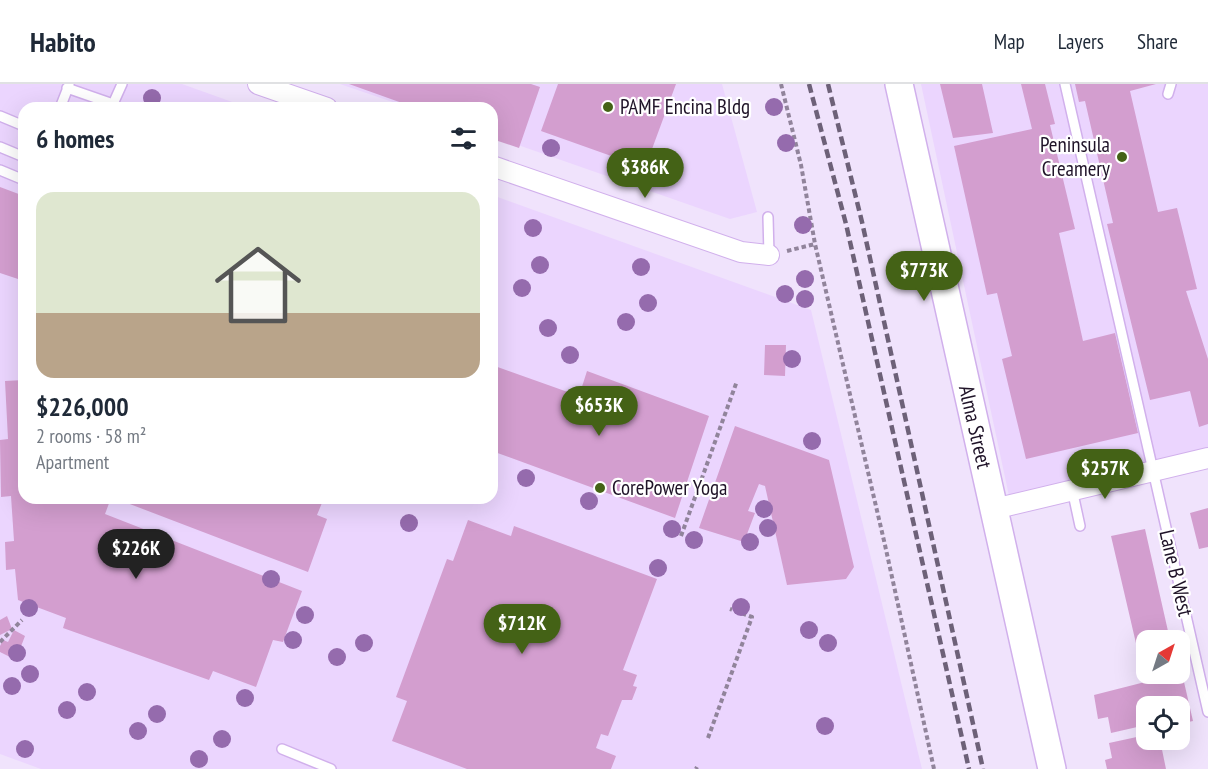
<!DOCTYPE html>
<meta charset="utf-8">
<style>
body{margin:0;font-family:"PT Sans Narrow",sans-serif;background:#f2f2f3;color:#1f2937;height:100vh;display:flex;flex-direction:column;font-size:22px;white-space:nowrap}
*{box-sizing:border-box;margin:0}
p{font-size:20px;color:#747a83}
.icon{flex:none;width:33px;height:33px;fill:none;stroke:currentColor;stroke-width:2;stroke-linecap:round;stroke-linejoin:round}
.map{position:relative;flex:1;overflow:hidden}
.panel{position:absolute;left:18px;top:18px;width:480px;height:402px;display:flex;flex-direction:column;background:#fff;border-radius:18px;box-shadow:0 6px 24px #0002}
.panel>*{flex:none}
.needle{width:39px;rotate:39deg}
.tools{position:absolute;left:1136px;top:546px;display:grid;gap:12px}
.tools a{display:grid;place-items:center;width:54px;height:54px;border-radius:12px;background:#fff;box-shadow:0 6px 24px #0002;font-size:30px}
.price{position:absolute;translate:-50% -51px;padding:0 14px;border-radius:21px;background:#446216;color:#fff;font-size:20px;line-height:39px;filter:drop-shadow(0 2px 3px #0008)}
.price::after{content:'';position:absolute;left:50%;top:36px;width:18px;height:14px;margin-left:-9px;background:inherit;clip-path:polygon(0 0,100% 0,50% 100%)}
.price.selected{background:#222;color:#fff}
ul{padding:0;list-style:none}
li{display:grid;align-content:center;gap:12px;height:318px;padding:0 18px}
li span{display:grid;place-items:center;height:186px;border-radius:18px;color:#555}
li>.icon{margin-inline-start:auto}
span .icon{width:108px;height:108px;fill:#fffc;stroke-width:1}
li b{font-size:26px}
h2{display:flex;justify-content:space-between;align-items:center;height:72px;padding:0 18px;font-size:26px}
header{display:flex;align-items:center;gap:36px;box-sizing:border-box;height:84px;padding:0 30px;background:#fff;border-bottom:2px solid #e0e1e3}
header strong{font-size:28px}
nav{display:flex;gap:33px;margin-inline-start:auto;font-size:21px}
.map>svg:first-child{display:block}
.built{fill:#ebd5fe}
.building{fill:#d39ecf}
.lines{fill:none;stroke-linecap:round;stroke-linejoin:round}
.lane-casing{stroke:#d1b0ec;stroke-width:12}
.street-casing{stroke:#d1b0ec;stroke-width:22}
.secondary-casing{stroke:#d1b0ec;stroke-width:30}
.path{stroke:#91849b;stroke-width:4;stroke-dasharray:4.5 3;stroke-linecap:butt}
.lane{stroke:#fff;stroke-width:9}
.street{stroke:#fff;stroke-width:20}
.secondary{stroke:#fff;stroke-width:27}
.rail{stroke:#6d6178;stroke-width:4.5;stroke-dasharray:9 4.5;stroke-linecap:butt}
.tree{fill:#956bad}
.poi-dot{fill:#446216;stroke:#fff;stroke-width:2}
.labels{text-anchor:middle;stroke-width:4.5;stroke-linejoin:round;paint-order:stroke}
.poi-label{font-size:21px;fill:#1f1328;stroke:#fff;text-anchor:start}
.street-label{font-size:21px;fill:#1f1328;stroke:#fff}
</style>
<header>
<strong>Habito</strong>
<nav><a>Map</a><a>Layers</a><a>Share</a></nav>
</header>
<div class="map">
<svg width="1208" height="685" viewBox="0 0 1208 685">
<rect width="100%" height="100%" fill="#f0e3fc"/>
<!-- built -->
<path class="built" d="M0,0H182L249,24H24V414H492V111L811,226L922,685H41L0,670Z
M340,0H722L757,128L730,135L492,52V24H410Z
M921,0H1208V377L1012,426Z"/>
<!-- building -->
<path class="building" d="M349,0H531L540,3L519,64L492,55V24H416Z
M558,0H676L645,84L541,47Z
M940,0H982L993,49L953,54Z
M1021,0H1045L1055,40L1050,41L1075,145L1059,149L1083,257L1115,249L1138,349L1026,375L1002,275L1012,272L997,209L987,211L954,62L1032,45Z
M1075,0H1156L1130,7L1158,128L1177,124L1197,205L1186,207L1208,275V340L1199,343L1190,307L1150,316L1107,140L1113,139L1085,17L1079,18Z
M0,103L24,112V197L0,189Z
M765,261H786L785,292L764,291Z
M492,281L579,312L587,287L709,332L675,434L492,367Z
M24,296V414H111L105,430L302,507L283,558L273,556L256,603L213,587L209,596L63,544L66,534L18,516L15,485L6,486L5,458L14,457L11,412L1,413L0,356L8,355L5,297Z
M735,342L829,376L854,483L846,495L787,501L765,402L759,400L748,427L755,429L744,458L699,444Z
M114,414H324L317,431L327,435L308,488Z
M1208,424V463L1199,465L1190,429Z
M468,436L511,452L514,442L657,495L623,586L637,591L633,602L637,603L632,616H622L608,652L601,650L596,664L616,672L611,685H467L392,657L407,617L396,613L447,475L453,477Z
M1145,445L1170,556H1146V590H1179L1181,585L1193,637L1179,640V622H1146V641L1111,649L1108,633L1098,635L1094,611L1145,598L1111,452Z
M7,532L12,545L0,551V536Z
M14,546L25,552L20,565L15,562L10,573L0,568V562L3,556L8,558Z
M1146,651V656H1160L1166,685H1107L1105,676L1112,674L1109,659Z"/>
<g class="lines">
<defs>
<path id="lane" d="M1065,0L1208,628
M67,4L113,20L122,0
M1168,10L1171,0
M60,24L69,1
M0,32L24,42
M0,63L24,73
M0,86L24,96
M768,133L769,171
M1072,405L1080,442
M282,665L331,685"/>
<path id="street" d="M258,0L327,24
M492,82L741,168L769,171
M994,425L1208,374"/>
<path id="secondary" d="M899,0L1052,685"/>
</defs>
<!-- lane casing -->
<use href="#lane" class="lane-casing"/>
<!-- street casing -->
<use href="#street" class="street-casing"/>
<!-- secondary casing -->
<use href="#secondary" class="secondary-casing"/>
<!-- path -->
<path class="path" d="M781,0L801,81L815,160L885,461L934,685
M787,167L815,160
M681,452L737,297
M0,558L22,536
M708,654L752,533L730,525
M696,685L697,683"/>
<!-- lane -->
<use href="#lane" class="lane"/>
<!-- street -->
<use href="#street" class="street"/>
<!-- secondary -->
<use href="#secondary" class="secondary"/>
<!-- rail -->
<path class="rail" d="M809,0L846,140L969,685
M828,0L862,138L983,685"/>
</g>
<!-- trees -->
<g class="tree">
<circle cx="152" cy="14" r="9"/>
<circle cx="774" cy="23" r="9"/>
<circle cx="786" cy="59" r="9"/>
<circle cx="551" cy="64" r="9"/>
<circle cx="803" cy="141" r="9"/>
<circle cx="533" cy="144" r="9"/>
<circle cx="540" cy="181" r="9"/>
<circle cx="641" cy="183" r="9"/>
<circle cx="805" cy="195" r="9"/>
<circle cx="522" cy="204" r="9"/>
<circle cx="785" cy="210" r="9"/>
<circle cx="805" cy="215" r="9"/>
<circle cx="648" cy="219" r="9"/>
<circle cx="626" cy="238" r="9"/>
<circle cx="548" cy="244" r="9"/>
<circle cx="570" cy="271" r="9"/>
<circle cx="792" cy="275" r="9"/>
<circle cx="812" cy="357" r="9"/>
<circle cx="526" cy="394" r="9"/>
<circle cx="589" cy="417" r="9"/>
<circle cx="764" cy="425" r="9"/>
<circle cx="409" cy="439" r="9"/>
<circle cx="768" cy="444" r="9"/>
<circle cx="672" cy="445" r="9"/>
<circle cx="694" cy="456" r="9"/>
<circle cx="750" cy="458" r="9"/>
<circle cx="658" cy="484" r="9"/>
<circle cx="271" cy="495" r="9"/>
<circle cx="741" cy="523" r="9"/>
<circle cx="29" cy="524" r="9"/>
<circle cx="305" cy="531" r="9"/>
<circle cx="809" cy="546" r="9"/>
<circle cx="293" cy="556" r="9"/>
<circle cx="364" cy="559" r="9"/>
<circle cx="828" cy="559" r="9"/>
<circle cx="17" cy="569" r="9"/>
<circle cx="337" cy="573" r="9"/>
<circle cx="30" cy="590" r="9"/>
<circle cx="12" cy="602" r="9"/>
<circle cx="87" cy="608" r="9"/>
<circle cx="245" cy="614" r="9"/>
<circle cx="67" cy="626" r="9"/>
<circle cx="157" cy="630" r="9"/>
<circle cx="825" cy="642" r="9"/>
<circle cx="138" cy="647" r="9"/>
<circle cx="222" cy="655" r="9"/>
<circle cx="25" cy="665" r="9"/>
<circle cx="199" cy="675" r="9"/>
</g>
<!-- markers -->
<g class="poi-dot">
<circle cx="608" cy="23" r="6"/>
<circle cx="1122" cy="73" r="6"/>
<circle cx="600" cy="404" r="6"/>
</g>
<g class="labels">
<!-- poi labels -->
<g class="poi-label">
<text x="620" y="30">PAMF Encina Bldg</text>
<text x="1110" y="68" text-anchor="end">Peninsula<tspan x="1110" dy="24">Creamery</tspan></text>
<text x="612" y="411">CorePower Yoga</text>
</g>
<!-- street labels -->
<g class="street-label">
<text transform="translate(975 343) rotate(77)" y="7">Alma Street</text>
<text transform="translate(1176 489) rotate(77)" y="7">Lane B West</text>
</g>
</g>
</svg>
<div class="tools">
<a><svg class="needle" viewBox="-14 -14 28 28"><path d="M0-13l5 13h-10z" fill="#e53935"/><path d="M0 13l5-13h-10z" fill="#747a83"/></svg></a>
<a><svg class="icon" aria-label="locate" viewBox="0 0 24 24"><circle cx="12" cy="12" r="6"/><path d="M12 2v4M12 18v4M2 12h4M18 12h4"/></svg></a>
</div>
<b class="price" style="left:645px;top:115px">$386K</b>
<b class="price" style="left:924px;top:218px">$773K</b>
<b class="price" style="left:599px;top:353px">$653K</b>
<b class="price" style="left:1105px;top:416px">$257K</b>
<b class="price selected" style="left:136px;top:496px">$226K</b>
<b class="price" style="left:522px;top:571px">$712K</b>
<section class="panel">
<h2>6 homes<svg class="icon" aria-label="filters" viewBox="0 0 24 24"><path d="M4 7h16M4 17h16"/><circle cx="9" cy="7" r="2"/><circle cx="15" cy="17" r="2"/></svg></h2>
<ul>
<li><span style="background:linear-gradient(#dfe7d0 65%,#b9a48a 0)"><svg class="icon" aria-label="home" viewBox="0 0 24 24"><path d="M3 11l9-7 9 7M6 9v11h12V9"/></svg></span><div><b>$226,000</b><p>2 rooms · 58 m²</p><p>Apartment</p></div></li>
</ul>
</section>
</div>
